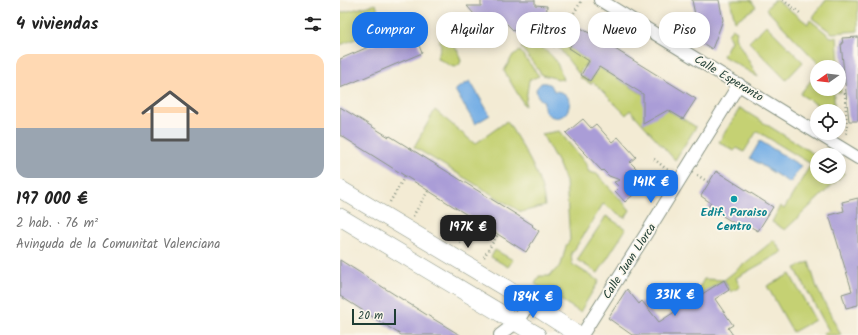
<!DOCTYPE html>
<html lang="es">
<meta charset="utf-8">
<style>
body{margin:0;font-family:Kalam,sans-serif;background:#f6f6f6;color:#222;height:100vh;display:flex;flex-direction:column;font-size:15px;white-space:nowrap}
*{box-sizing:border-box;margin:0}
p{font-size:13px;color:#767676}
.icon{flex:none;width:22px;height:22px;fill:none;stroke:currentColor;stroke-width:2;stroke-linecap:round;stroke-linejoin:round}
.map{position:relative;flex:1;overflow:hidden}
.sheet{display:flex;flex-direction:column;background:#fff;width:340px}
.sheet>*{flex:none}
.hud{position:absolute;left:12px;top:12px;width:380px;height:36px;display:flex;gap:8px}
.needle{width:26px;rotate:256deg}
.controls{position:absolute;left:470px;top:60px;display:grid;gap:8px}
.controls a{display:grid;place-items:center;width:36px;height:36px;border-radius:50%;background:#fff;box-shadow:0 2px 10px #0003;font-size:20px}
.scale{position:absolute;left:12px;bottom:10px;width:44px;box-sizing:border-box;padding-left:4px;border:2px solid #1f3d34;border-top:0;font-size:11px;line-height:14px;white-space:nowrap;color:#1f3d34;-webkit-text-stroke:3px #fbf7ec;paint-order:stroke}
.price{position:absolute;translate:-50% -34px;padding:0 9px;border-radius:8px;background:#1a73e8;color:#fff;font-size:13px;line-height:26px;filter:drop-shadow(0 1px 2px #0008)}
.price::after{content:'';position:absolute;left:50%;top:24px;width:12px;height:9px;margin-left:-6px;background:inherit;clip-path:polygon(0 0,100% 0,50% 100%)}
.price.selected{background:#222;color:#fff}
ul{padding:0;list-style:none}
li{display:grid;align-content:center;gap:8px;height:212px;padding:0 16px}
li span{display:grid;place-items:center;height:124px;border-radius:12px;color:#555}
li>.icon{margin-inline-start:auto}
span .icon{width:72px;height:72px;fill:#fffc;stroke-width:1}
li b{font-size:17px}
h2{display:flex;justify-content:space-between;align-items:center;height:48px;padding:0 16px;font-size:17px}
.pill{padding:0 14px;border-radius:16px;background:#fff;box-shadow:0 2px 10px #0003;font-size:14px;line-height:36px}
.pill.selected{background:#1a73e8;color:#fff}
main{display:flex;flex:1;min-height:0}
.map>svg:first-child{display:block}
.green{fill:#c5d173;stroke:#728754}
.water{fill:#75aee5;stroke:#4a768c}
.building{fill:#aa9dd7}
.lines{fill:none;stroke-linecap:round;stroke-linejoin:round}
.minor-casing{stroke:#899484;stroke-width:14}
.secondary-casing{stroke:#899484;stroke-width:18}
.path{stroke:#899484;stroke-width:2.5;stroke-dasharray:1 3;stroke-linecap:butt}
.minor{stroke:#fff;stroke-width:12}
.secondary{stroke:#fff;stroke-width:17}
.culture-dot{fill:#0f9aa8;stroke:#fbf7ec;stroke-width:1.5}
.labels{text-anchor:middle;stroke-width:3.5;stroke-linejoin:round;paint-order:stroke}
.street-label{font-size:12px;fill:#1f3d34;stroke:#fbf7ec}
.culture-label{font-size:12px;font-weight:bold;fill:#0d838f;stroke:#fbf7ec}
</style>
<main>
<section class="sheet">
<h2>4 viviendas<svg class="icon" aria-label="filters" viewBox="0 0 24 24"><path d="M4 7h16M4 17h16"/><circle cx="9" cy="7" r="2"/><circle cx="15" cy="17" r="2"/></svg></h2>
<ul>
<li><span style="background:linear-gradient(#ffd9b3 60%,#9aa5b1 0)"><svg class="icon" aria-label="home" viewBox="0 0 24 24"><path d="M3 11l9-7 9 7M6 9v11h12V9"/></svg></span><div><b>197 000 €</b><p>2 hab. · 76 m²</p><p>Avinguda de la Comunitat Valenciana</p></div></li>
</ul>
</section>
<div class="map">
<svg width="518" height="335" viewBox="0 0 518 335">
<rect width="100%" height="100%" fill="#fbf7ec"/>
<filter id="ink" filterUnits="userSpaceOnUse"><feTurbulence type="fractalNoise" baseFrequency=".025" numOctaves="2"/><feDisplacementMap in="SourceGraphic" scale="8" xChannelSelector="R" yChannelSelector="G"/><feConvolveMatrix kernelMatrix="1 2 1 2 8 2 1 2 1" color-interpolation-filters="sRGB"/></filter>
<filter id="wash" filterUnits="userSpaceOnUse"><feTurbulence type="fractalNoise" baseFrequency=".012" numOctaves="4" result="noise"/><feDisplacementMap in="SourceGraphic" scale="16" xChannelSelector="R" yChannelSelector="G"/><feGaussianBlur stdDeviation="0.9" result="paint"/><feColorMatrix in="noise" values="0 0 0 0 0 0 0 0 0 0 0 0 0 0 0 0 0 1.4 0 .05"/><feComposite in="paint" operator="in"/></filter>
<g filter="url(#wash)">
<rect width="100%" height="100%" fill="#f3ebd4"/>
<!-- green -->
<path class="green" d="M390,0H411L416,7L395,21Z
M434,0H437L468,24L470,20L491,37H497L501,92H494V111H487L460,94L477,73V89H499V67H482L426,9Z
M486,0L518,1V31L492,33L472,18Z
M36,4L41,23L21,29L23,36L0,45V13Z
M426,25L463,62L446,80L409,42Z
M392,28L397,31L395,37L418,77L383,56L391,41L388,35Z
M100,32H102L118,51L121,61L119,65L115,67L111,66L97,58L101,47L99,35Z
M229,35L235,38L229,48L248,60L239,74L219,48L221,44L222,45Z
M192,45C211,50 218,60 223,80L202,75L181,47Z
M180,51L199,76L189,80L185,106L164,71L173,55Z
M249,61L356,127L335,160L290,110L286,115L253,82L251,84L239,77L241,75L250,81L255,74L245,67Z
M400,108L477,156V177H499V170L505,173L445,230L432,222L440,206L444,209L471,164L417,131L404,152L397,148L394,151L379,142Z
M95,110L135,144L167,121C183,148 202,175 205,206L181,212L74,147Z
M219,131L246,164L247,168L249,172L257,174L290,210L285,218L263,204L233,252H231L232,264L259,281L240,312L195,284L199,276H209L221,265L226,246L230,240L226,182L219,165L202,134Z
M266,216L286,229L258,273L237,260Z
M434,240L442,252L396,278L400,287L391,292L384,280L360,295L356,293L364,279L384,280Z
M155,250L173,260L168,267L151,257Z
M469,262L477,288L501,335H484L483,333L489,331L455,268Z
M450,274L475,320L453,332L427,286Z"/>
<!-- water -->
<path class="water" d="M130,81L150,115L135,124L115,90Z
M201,83C208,82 212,85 214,91C242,92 227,127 209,115C204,112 203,106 204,101L201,100L197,95L196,89Z
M420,141L461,166L450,183L410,158Z"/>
<g id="blocks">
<!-- building -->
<path class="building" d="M141,0H195V5L207,6L206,30H181L177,34L167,24H164V22H141L127,6H141Z
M352,0H379L383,20L372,49L348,34L356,20Z
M241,28L356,99L343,119L328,110L303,124V94L259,67L250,81L241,75L249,61L229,48Z
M73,31L82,53L0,88V59L64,32L65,34Z
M518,37V121H509L501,44H503L502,38Z
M0,107L49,137L50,136L193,225L192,226L199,231L186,252L0,135Z
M243,119L251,128L256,124L272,142L278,137L296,157L290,162L297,169L292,174L307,190L301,188L285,202L275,191L279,187L274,182L280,180L269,176L263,170L262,171L226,133Z
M376,171L433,207L418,231L406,224L404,229L368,207L371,203L361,196Z
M518,198V305L506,308L502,294L512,291L489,215L504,211L502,202Z
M0,260L87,315L120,335H61L0,296Z
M384,280L389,290L375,299L393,325L388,328L393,335H292L268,318L287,289L299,304L302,301L319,322Z"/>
</g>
</g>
<g filter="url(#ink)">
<use href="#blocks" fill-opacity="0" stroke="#899484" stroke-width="1"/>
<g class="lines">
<defs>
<path id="minor" d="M260,0L477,133
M477,133L518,158
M160,335L177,322L189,303
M242,335L311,226L399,84"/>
<path id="secondary" d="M0,189L164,287L239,335
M0,217L197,335"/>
</defs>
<!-- minor casing -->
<use href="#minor" class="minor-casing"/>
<!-- secondary casing -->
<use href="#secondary" class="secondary-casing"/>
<!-- path -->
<path class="path" d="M443,0L460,13
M213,47L242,0
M505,93L507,132L505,136
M314,159L330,172
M357,175L370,183
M50,202L65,176
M73,216L88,191
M120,243L134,219
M144,257L158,234"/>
<!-- minor -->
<use href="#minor" class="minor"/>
<!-- secondary -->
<use href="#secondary" class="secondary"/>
</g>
</g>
<!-- markers -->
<circle class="culture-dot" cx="394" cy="199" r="4"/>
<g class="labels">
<!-- street labels -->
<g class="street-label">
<text transform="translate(389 78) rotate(31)" y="4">Calle Esperanto</text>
<text transform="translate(289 261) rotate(-57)" y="4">Calle Juan Llorca</text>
</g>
<!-- culture labels -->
<g class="culture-label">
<text x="394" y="216">Edif. Paraiso<tspan x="394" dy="14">Centro</tspan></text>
</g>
</g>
</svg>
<div class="controls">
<a><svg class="needle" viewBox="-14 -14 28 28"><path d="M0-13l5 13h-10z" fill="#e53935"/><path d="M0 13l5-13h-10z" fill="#767676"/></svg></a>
<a><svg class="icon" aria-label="locate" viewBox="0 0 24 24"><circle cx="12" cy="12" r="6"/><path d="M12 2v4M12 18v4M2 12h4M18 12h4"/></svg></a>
<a><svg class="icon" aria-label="layers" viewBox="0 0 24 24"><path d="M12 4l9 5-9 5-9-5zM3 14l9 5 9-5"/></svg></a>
</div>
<div class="scale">20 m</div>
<b class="price" style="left:311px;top:204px">141K €</b>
<b class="price selected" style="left:128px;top:249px">197K €</b>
<b class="price" style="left:335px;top:317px">331K €</b>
<b class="price" style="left:193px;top:319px">184K €</b>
<div class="hud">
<a class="pill selected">Comprar</a>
<a class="pill">Alquilar</a>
<a class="pill">Filtros</a>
<a class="pill">Nuevo</a>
<a class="pill">Piso</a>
</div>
</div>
</main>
